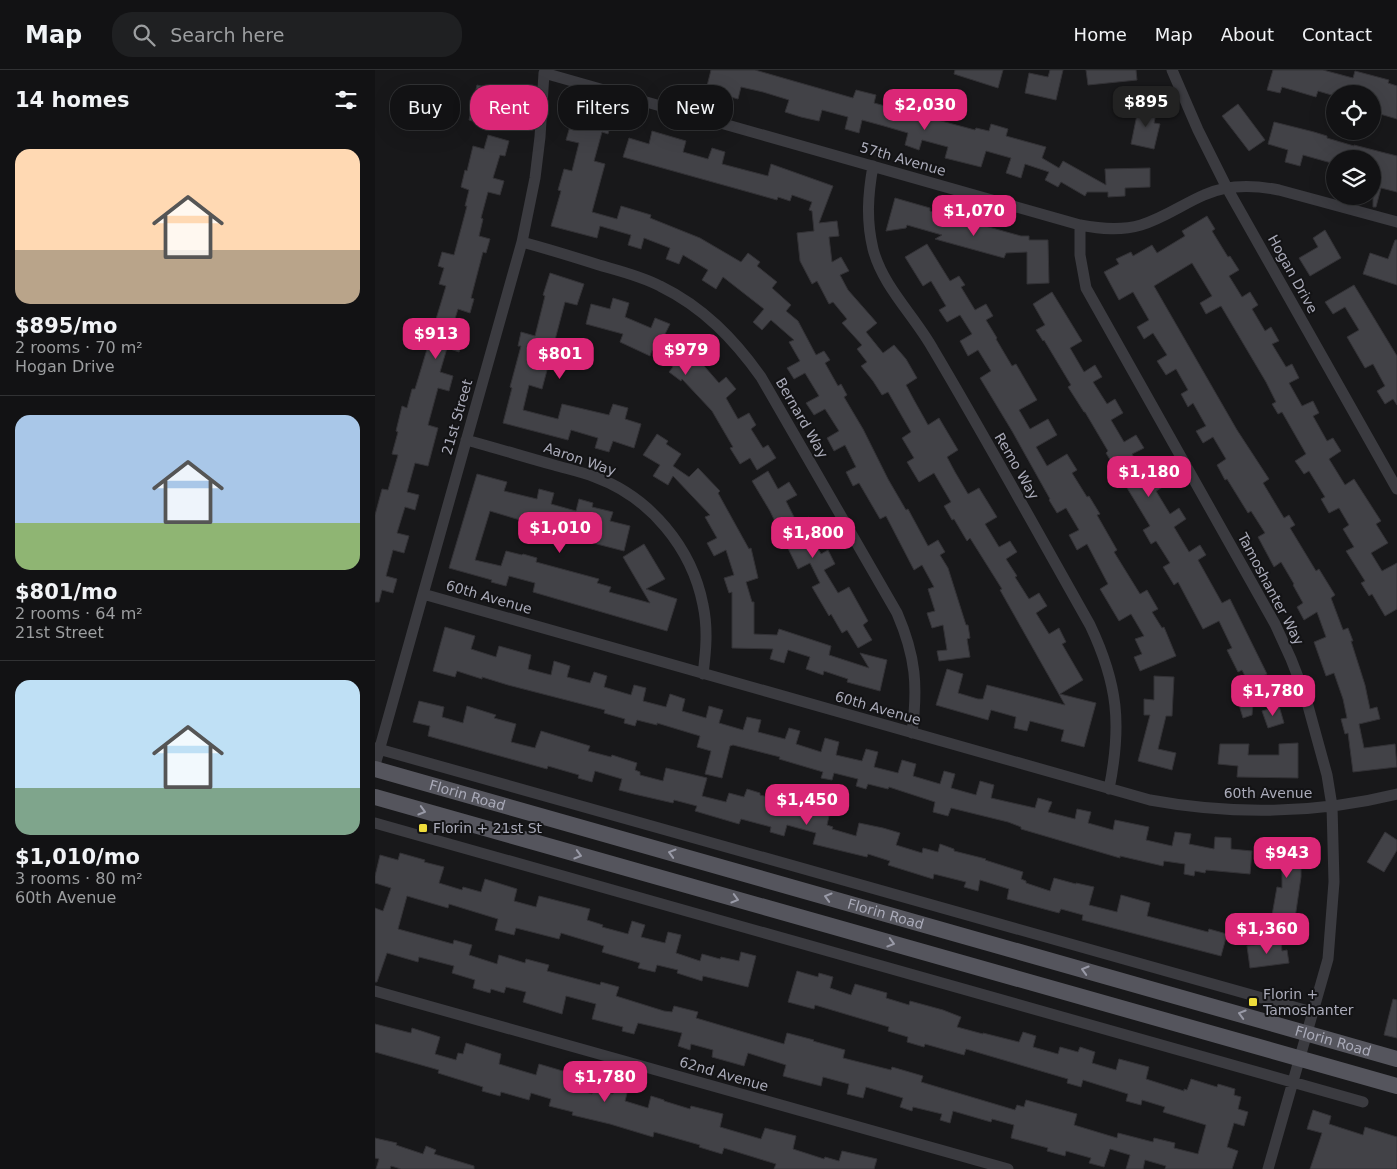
<!DOCTYPE html>
<meta charset="utf-8">
<style>
body{margin:0;font-family:"DejaVu Sans",sans-serif;background:#1f2022;color:#f1f3f6;height:100vh;display:flex;flex-direction:column;font-size:19px;white-space:nowrap}
*{box-sizing:border-box;margin:0}
p{font-size:16px;color:#9c9ea0}
.icon{flex:none;width:28px;height:28px;fill:none;stroke:currentColor;stroke-width:2;stroke-linecap:round;stroke-linejoin:round}
.map{position:relative;flex:1;overflow:hidden}
.details{display:flex;flex-direction:column;background:#121214;width:375px}
.details>*{flex:none}
.guide{position:absolute;left:15px;top:15px;width:475px;height:45px;display:flex;gap:10px}
.buttons{position:absolute;left:951px;top:15px;display:grid;gap:10px}
.buttons a{display:grid;place-items:center;width:55px;height:55px;border-radius:50%;background:#121214;box-shadow:0 5px 20px #0002,0 0 0 1px #313234;font-size:25px}
.price{position:absolute;translate:-50% -42px;padding:0 11px;border-radius:10px;background:#db2777;color:#fff;font-size:16px;line-height:32px;filter:drop-shadow(0 1px 2px #0008)}
.price::after{content:'';position:absolute;left:50%;top:30px;width:15px;height:11px;margin-left:-8px;background:inherit;clip-path:polygon(0 0,100% 0,50% 100%)}
.price.active{background:#222;color:#fff}
ul{padding:0;list-style:none}
li{display:grid;align-content:center;gap:10px;height:265px;padding:0 15px}
li+li{border-top:1px solid #313234}
li span{display:grid;place-items:center;height:155px;border-radius:15px;color:#555}
li>.icon{margin-inline-start:auto}
span .icon{width:90px;height:90px;fill:#fffc;stroke-width:1}
li b{font-size:21px}
h2{display:flex;justify-content:space-between;align-items:center;height:60px;padding:0 15px;font-size:21px}
.chip{padding:0 18px;border-radius:20px;background:#121214;box-shadow:0 5px 20px #0002,0 0 0 1px #313234;font-size:18px;line-height:45px}
.chip.active{background:#db2777;color:#fff}
header{display:flex;align-items:center;gap:30px;box-sizing:border-box;height:70px;padding:0 25px;background:#121214;border-bottom:1px solid #313234}
header strong{font-size:24px}
nav{display:flex;gap:28px;margin-inline-start:auto;font-size:18px}
.search{width:350px;height:45px;background:#1f2022;display:flex;align-items:center;gap:12px;box-sizing:border-box;padding:0 18px;border-radius:20px;color:#9c9ea0;font-size:19px}
main{display:flex;flex:1;min-height:0}
.map>svg:first-child{display:block}
.building{fill:#424247;stroke:#333236}
.lines{fill:none;stroke-linecap:round;stroke-linejoin:round}
.street{stroke:#3b3b40;stroke-width:11}
.primary{stroke:#55555d;stroke-width:16}
.oneway{stroke:#999aa7}
.poi-dot{fill:#eedc3b;stroke:#131315;stroke-width:2}
.labels{text-anchor:middle;stroke-width:4;stroke-linejoin:round;paint-order:stroke}
.street-label{font-size:14px;fill:#aaabb9;stroke:#131315}
.poi-label{font-size:14px;fill:#aaabb9;stroke:#131315;text-anchor:start}
</style>
<header>
<strong>Map</strong>
<div class="search"><svg class="icon" aria-label="search" viewBox="0 0 24 24"><circle cx="10" cy="10" r="6"/><path d="M15 15l6 6"/></svg>Search here</div>
<nav><a>Home</a><a>Map</a><a>About</a><a>Contact</a></nav>
</header>
<main>
<section class="details">
<h2>14 homes<svg class="icon" aria-label="filters" viewBox="0 0 24 24"><path d="M4 7h16M4 17h16"/><circle cx="9" cy="7" r="2"/><circle cx="15" cy="17" r="2"/></svg></h2>
<ul>
<li><span style="background:linear-gradient(#ffd9b3 65%,#b9a48a 0)"><svg class="icon" aria-label="home" viewBox="0 0 24 24"><path d="M3 11l9-7 9 7M6 9v11h12V9"/></svg></span><div><b>$895/mo</b><p>2 rooms · 70 m²</p><p>Hogan Drive</p></div></li>
<li><span style="background:linear-gradient(#a9c7e8 70%,#8fb573 0)"><svg class="icon" aria-label="home" viewBox="0 0 24 24"><path d="M3 11l9-7 9 7M6 9v11h12V9"/></svg></span><div><b>$801/mo</b><p>2 rooms · 64 m²</p><p>21st Street</p></div></li>
<li><span style="background:linear-gradient(#bfe0f5 70%,#7fa58c 0)"><svg class="icon" aria-label="home" viewBox="0 0 24 24"><path d="M3 11l9-7 9 7M6 9v11h12V9"/></svg></span><div><b>$1,010/mo</b><p>3 rooms · 80 m²</p><p>60th Avenue</p></div></li>
</ul>
</section>
<div class="map">
<svg width="1022" height="1099" viewBox="0 0 1022 1099">
<rect width="100%" height="100%" fill="#18181a"/>
<!-- building -->
<path class="building" d="M336,0H380L478,28L481,20L501,25L499,33L600,60L601,58L614,61L616,54L633,59L631,66L671,77L667,88L684,98L688,91L731,115L730,99L775,98V117L750,118V126L733,127V122H712L710,126L686,112L683,117L670,110L674,102L650,94L646,108L631,103L636,88L611,81L606,97L570,88L573,77L547,70L544,80L530,75L533,63L509,56L487,50L484,63L470,59L473,47L447,40L444,51L426,47L410,42L414,30L388,22L366,17L363,29L331,20Z
M580,0H628L623,18L579,4Z
M675,0H688L681,30L650,23L654,3L673,7Z
M711,0H761L762,10L713,15Z
M898,0H948L978,8L980,1L1014,10L1013,13L1022,16V49L998,42V24H960V26L943,21L941,27L907,17L905,23L892,20Z
M102,15L134,23L130,39L119,37L114,55L94,50Z
M863,34L890,70L874,81L847,46Z
M764,35L782,39L779,53L785,54L779,79L756,74Z
M223,41L238,46L233,64L227,62L219,91L230,94L217,142L242,149L246,136L276,145L275,148L325,168L366,192L373,183L385,192L382,196L402,212L397,218L416,235L411,241L423,251L441,285L449,281L455,290L450,293L463,316L466,314L472,325L469,327L488,359L513,409L531,440L533,439L553,476L563,470L570,482L565,485L573,498L591,555H593L595,568L592,569L595,587L564,591L562,581L572,580L568,555L557,558L552,543L560,541L553,519L559,517L547,495L539,500L511,446L505,449L484,413L478,416L471,402L481,397L470,375L459,381L452,368L464,361L450,339L439,345L431,333L444,326L430,303L419,309L412,298L425,291L414,272L419,270L396,250L387,260L378,252L389,239L348,207L341,219L327,210L333,200L308,185L304,194L291,189L295,178L269,168L266,179L253,175L256,165L225,156L222,168L176,156L186,121L183,120L189,99L197,101L204,73L191,70L198,46L220,52Z
M899,52L939,62L952,66V68L979,76V75L1022,86V122L1006,118L1001,137H998V89H960V94L928,85L925,96L910,92L913,80L893,74Z
M277,61L311,71L308,82L333,89L337,78L350,82L347,94L393,106L396,94L458,116L444,153L462,151L464,166L454,167L457,192L466,187L474,201L465,205L473,220L502,253L491,262L508,283L519,275L531,289L542,308L531,315L539,330L553,355L564,348L583,380L572,387L580,402L593,424L604,418L622,447L610,454L624,477L635,471L642,482L631,489L642,506L640,507L654,529L664,523L672,536L661,543L674,564L684,558L691,572L687,574L708,610L685,624L721,633L709,677L686,671L689,660L655,651L652,661L639,658L641,647L616,640L613,650L561,635L572,599L588,604L583,623L603,629H608L612,615L690,635L625,520L627,519L595,468L592,471L579,449L577,450L569,436L576,432L559,403L544,412L532,392L539,388L527,368L536,362L513,322L507,325L498,311L486,296L492,292L482,279L487,275L467,253L472,249L458,232L454,234L442,211L437,214L425,191L422,163L439,161L437,141L434,140L437,132L417,125L415,131L403,127L402,130L248,87L254,68L274,74Z
M113,65L134,71L130,86L125,85L118,108L129,111L125,125L113,122L106,148L108,149L104,166L115,169L111,183L108,182L96,228L99,229L95,243L83,239L75,265L88,269L84,282L72,278L65,302L78,306L74,321L63,318L53,355L63,358L53,396L40,393L32,422L44,425L40,440L30,437L22,463L34,466L29,483L18,480L11,506L22,509L18,523L7,520L4,532H0V445L7,419L13,420L23,385L17,384L23,362L21,361L27,336L32,338L37,319H40L71,216L64,214L69,198L63,196L67,182L79,185L92,136H90L94,120L86,117L90,100L92,101L98,76L109,79Z
M520,128L555,138V141L603,156V154L646,166H654V170H673L674,213L652,214V182L631,183L629,188L560,169L567,165L532,155L531,158L511,161Z
M832,146L840,159L837,161L853,187L855,186L864,200L854,206L867,227L875,222L883,235L877,239L890,261L896,257L904,271L897,274L911,297L917,294L924,308L914,313L927,336L938,331L944,343L938,346L952,371L958,368L966,381L954,389L970,415L979,409L1006,451L1001,454L1013,473L996,483L1007,501L1022,493V539L1010,546L997,524L994,526L986,513L990,511L971,481L979,477L968,459L974,455L964,438L954,443L946,429L950,427L934,401L929,404L920,391L931,384L907,342L903,344L897,334L901,332L891,312L846,236L831,244L825,233L837,226L817,193L779,216L862,360L894,409L888,413L909,448L914,445L920,455L915,458L941,501L944,499L960,525L956,528L968,560L973,558L978,571H976L990,615L995,639L1002,637L1005,649L984,654L989,678L1020,674L1022,697L978,702L973,663L970,664L966,649L972,648L968,629L959,603L951,606L939,572L951,567L942,542L929,550L922,537L928,533L918,515L919,514L906,492L899,497L883,467L890,463L876,441L873,443L852,409L850,410L842,395L851,389L838,367L828,373L821,361L831,356L818,333L813,337L806,324L813,320L801,299L791,305L782,291L792,285L778,263L769,269L762,257L774,250L758,222L744,230L729,202L744,194L741,189L756,182L758,186L777,175L782,183L810,166L807,161Z
M950,160L966,188L935,206L924,188L943,177L938,168Z
M1020,170H1022V215L988,204L995,183L1013,189Z
M552,174L575,211L584,206L590,215L586,217L600,240L611,234L618,246L611,250L622,268L621,269L637,296L641,294L662,330L644,340L655,359L673,349L682,365L661,377L672,396L692,384L702,400L697,403L712,427L714,426L725,444L722,445L742,480L739,482L765,524L772,520L783,539L777,542L787,558L789,557L801,586L765,601L759,587L767,584L760,569L769,566L756,544L744,551L725,519L733,514L712,474L702,480L694,465L704,460L691,438L682,443L674,430L675,429L637,361L605,308L616,301L603,280L593,286L585,271L597,264L585,245L572,252L564,240L571,236L556,211L548,216L530,187Z
M175,203L209,214L202,235L190,232L167,319L154,315L148,340L183,349L187,334L234,345L238,334L253,338L250,349L266,354L259,378L238,371L234,382L220,378L223,368L196,360L193,370L128,353L137,318L135,317L146,276H143L146,262L160,266L170,226L168,225Z
M979,215L1022,286V335L1018,329L1010,334L1002,321L1010,316L998,294L990,298L972,267L984,260L970,237L958,244L950,232Z
M677,222L707,271L695,278L709,302L720,295L727,307L718,312L732,334L740,329L748,343L736,350L749,372L761,365L769,378L757,384L771,408L782,401L791,415L781,421L795,444L804,438L811,449L799,457L814,482L825,475L831,485L823,490L847,533L855,529L892,604L880,610L877,645L868,648L861,625L877,620L867,600L863,602L852,580L857,578L844,551L828,559L803,512L799,515L788,497L795,493L781,471L776,474L768,460L775,456L731,383L733,381L710,342H709L693,317L696,315L669,270L668,271L661,260L670,255L658,234Z
M238,228L254,233L250,247L276,258L280,248L295,254L289,266L311,282L318,273L329,281L323,289L344,313L351,307L361,319L351,328L363,349L374,343L381,355L376,359L388,378L393,375L401,388L382,400L375,388L365,394L355,378L358,377L337,341L307,309L306,311L294,302L298,297L277,280L275,286L245,272L248,264L211,254L216,234L235,239Z
M282,364L293,371L291,374L306,384L298,396L314,407L323,398L345,421L343,423L374,479L376,478L383,508L371,512L377,532H379V564L402,565L404,559L456,576L454,585L494,598L485,583L512,590L505,621L472,612L473,609L449,601L448,605L431,599L435,587L413,580L409,593L395,589L398,579L357,578V522L354,523L349,508L359,505L351,480L339,486L332,473L342,468L330,447L335,445L298,406L293,415L278,406L285,395L268,385Z
M393,401L403,419L414,412L422,425L411,431L422,453L434,447L441,461L435,464L446,484L453,480L460,494L449,500L463,523L474,517L493,551L488,555L497,570L483,578L472,560L467,563L456,544L454,546L437,517L445,513L435,493L423,499L395,441L377,411Z
M102,404L132,412L129,421L162,429L164,419L179,423L176,434L201,441L204,429L218,433L217,437L238,442L235,451L255,456L249,481L214,472L215,467L186,459L185,462L115,441L100,490L126,496L131,481L147,485L148,484L162,488L161,492L224,509L222,513L236,517L234,522L275,533L248,487L269,474L290,509L271,519L302,529L292,561L158,522L160,513L134,506L131,516L116,512L117,510L74,498Z
M70,557L100,566L96,579L121,587L124,576L156,585L153,599L176,605L179,591L195,596L192,607L215,613L219,602L232,606L229,617L256,625L259,615L271,618L268,631L291,637L295,624L310,629L307,641L331,648L334,636L348,640L344,653L368,660L372,647L386,650L383,662L410,669L414,658L425,661L421,674L446,682L450,668L464,672L461,685L487,691L491,679L503,682L499,697L523,703L527,690L541,694L538,706L565,714L569,701L580,704L576,718L601,725L605,711L619,715L616,728L660,738L663,728L677,732L673,742L700,749L702,739L716,742L713,753L738,760L740,750L774,757L771,770L797,776L800,762L816,764L814,774L839,779L840,767L856,768V779L877,781L875,804L831,800L830,803L820,801L819,806L809,804L810,794L789,791L788,796L745,786V788L646,759V757L633,752L576,738L573,746L558,742L560,732L514,717L513,719L493,714L491,719L481,716L483,709L459,703L457,710L446,708L448,702L404,689L405,687L358,675L355,676L347,708L330,704L336,681L322,677L325,666L282,653V655L262,650L260,656L249,653L250,649L229,643L230,640L133,615L107,607V609L82,601L80,607L58,601Z
M779,606L799,607L797,646H791L783,679L801,683L797,700L763,691L775,645H769V629L779,630Z
M44,631L69,637L67,647L88,653L92,636L121,645L119,648L141,654L136,672L160,678L166,661L215,676L213,681L236,687L237,685L262,693L260,700L265,702V705L288,711L291,698L332,708L327,726L351,732L354,723L369,727L372,719L385,723V725L418,733L417,736L454,746L452,755L458,757L457,759L481,766L484,753L508,758L525,763L521,775L547,783L548,778L563,782L565,774L579,779V781L611,789L610,790L648,802L646,809L651,811V813L675,821L679,808L701,814V813L719,817L714,835L742,842L746,825L775,833L772,846L833,862L834,859L852,864L846,886L707,850L708,845L686,839L684,843L632,829L634,819L605,810L603,821L589,817L591,812L559,804L558,809L513,795L515,791L493,784L492,787L438,774L441,763L412,755L409,766L395,762L396,757L366,749L364,754L320,741L322,736L299,730L298,733L259,724L244,720L247,709L220,701L217,712L203,708L204,705L173,696L172,699L53,666L55,656L38,652Z
M904,636L909,653L893,658L887,641Z
M923,673V708L862,707L863,696L843,694L845,674H874L873,685H904V674Z
M1010,762L1022,770V780L1009,802L992,792Z
M894,769H926V807L919,855L896,851L902,817L907,818V786H894Z
M25,783L50,790L49,792L69,797L64,813L87,820L88,817L106,822L110,809L142,819L139,831L161,837L164,826L215,839L212,850L228,855L227,857L253,864L257,851L270,855L266,867L290,873L293,862L306,865L301,883L325,891L327,884L345,889L346,887L364,891L366,882L381,886L373,917L328,906L327,911L302,903L303,900L282,895L280,902L263,898L265,893L227,882L229,876L186,863L184,869L141,858L139,865L120,860L123,849L74,834L73,838L32,826L23,859L78,874L79,870L97,875L94,885L122,894L124,885L150,893L151,889L174,895L172,901L225,915L226,912L244,917L241,926L289,941L297,942L299,936L323,942L321,948L409,974L412,963L439,970L438,971L470,980L468,988L516,1000L517,997L548,1006L546,1012L640,1040L642,1035L649,1037L651,1030L702,1044L699,1055L742,1068L743,1063L778,1072L779,1068L800,1073L799,1078L823,1084L831,1055L788,1042L790,1037L767,1030L766,1035L751,1031L753,1024L708,1010L706,1017L692,1013L693,1009L591,979L589,985L550,974L549,977L532,972L533,967L513,961L514,957L440,935L439,939L413,932L422,901L443,907L444,903L458,907L455,918L476,925L480,914L512,923L511,928L534,935L535,931L568,940L586,947L582,957L608,964V963L644,972L648,962L661,966L658,977L683,984L685,977L703,982L705,977L720,982L717,993L741,1000L744,989L774,997L771,1009L809,1021V1019L812,1020L816,1009L842,1017L843,1014L860,1019L859,1025L866,1027L863,1039L873,1042L869,1056L859,1053L852,1077L863,1081L857,1099H790L791,1096L770,1090L768,1099H751L755,1085L735,1079L729,1097L714,1093L716,1088L691,1081L690,1086L672,1081L673,1078L636,1068L639,1055L617,1049L616,1052L578,1041L575,1053L565,1050L567,1044L538,1037L537,1041L525,1037L528,1028L491,1017L488,1028L472,1024L474,1014L448,1007L446,1016L408,1006L411,995L373,983L369,996L337,987L338,980L316,974L315,980L303,976L307,963L263,953L259,964L247,961L248,957L217,949L221,934L191,926L187,944L148,932L151,922L131,917L129,923L116,919L115,923L98,918L100,910L77,903L79,896L44,887L43,892L12,883L2,912H0V838L8,841L16,818L0,813V806L5,785L23,790Z
M906,872L907,881L912,880L914,893L875,898L872,876Z
M1018,929L1022,930V968L1009,965Z
M0,954L36,963L37,958L65,967L60,984L81,990L83,983L88,984L91,973L126,984L124,994L161,1005L164,994L198,1004L194,1017L217,1024L218,1019L238,1024L240,1015L253,1019L250,1031L273,1038L276,1026L289,1030V1031L315,1039L316,1036L348,1044L345,1057L386,1069L390,1058L421,1066L418,1079L449,1089L450,1087L464,1091L467,1081L502,1089L499,1099H399L401,1094L349,1078L347,1084L324,1077L325,1075L279,1062L278,1067L235,1054L197,1045L198,1042L174,1036L176,1029L156,1023L154,1030L126,1022L125,1026L107,1021L108,1017L63,1003L64,1000L0,982Z
M938,1040L956,1046L954,1054L988,1065L990,1057L1022,1067V1099H935L947,1063L932,1059Z
M0,1068L22,1073L21,1075L48,1084L51,1076L61,1080L59,1084L99,1096V1099H26L16,1096L15,1099H1L4,1089L0,1088Z"/>
<g class="lines">
<!-- street -->
<path class="street" d="M797,0L823,60L852,118L1022,419
M498,96C493,124 491,150 498,179C508,217 539,245 558,279C612,370 663,463 715,555C743,614 747,655 734,719
M705,155V185L711,218L900,554L916,589L930,625L952,705L957,736L959,812L953,889L893,1099
M147,172C173,179 199,187 224,195C245,201 266,206 285,216C328,237 359,269 386,307L522,543C541,587 543,616 537,663
M91,370C121,378 150,387 179,395C193,399 207,402 220,407C275,427 317,478 328,535C333,558 331,581 328,604
M48,524L775,730C856,745 942,744 1022,724
M0,678L937,942
M0,695L147,172L160,108L165,67L169,3L705,155C726,159 746,161 766,155C789,148 808,134 829,125C853,114 879,115 904,120L1022,152
M0,753L988,1032
M0,921L633,1099"/>
<!-- primary -->
<g class="primary">
<path id="s1" d="M0,699L1022,989"/>
<path d="M0,727L1022,1016"/>
</g>
</g>
<!-- one-way arrows -->
<defs><path id="oneway-chevron" d="M-2-3.5L2.5 0L-2 3.5" fill="none" stroke-width="1.6" stroke-linecap="round" stroke-linejoin="round" transform="scale(1.25)"/></defs>
<g class="oneway">
<use href="#oneway-chevron" transform="translate(47 741) rotate(16)"/>
<use href="#oneway-chevron" transform="translate(297 783) rotate(-164)"/>
<use href="#oneway-chevron" transform="translate(203 785) rotate(16)"/>
<use href="#oneway-chevron" transform="translate(453 827) rotate(-164)"/>
<use href="#oneway-chevron" transform="translate(360 829) rotate(16)"/>
<use href="#oneway-chevron" transform="translate(516 873) rotate(16)"/>
<use href="#oneway-chevron" transform="translate(710 900) rotate(-164)"/>
<use href="#oneway-chevron" transform="translate(867 944) rotate(-164)"/>
</g>
<!-- markers -->
<g class="poi-dot">
<rect x="43" y="753" width="10" height="10" rx="2.5"/>
<rect x="873" y="927" width="10" height="10" rx="2.5"/>
</g>
<g class="labels">
<!-- street labels -->
<g class="street-label">
<text transform="translate(528 89) rotate(16)" y="5">57th Avenue</text>
<text transform="translate(918 204) rotate(61)" y="5">Hogan Drive</text>
<text transform="translate(82 347) rotate(-74)" y="5">21st Street</text>
<text transform="translate(427 348) rotate(60)" y="5">Bernard Way</text>
<text transform="translate(205 389) rotate(19)" y="5">Aaron Way</text>
<text transform="translate(642 396) rotate(60)" y="5">Remo Way</text>
<text transform="translate(896 519) rotate(62)" y="5">Tamoshanter Way</text>
<text transform="translate(114 527) rotate(16)" y="5">60th Avenue</text>
<text transform="translate(503 638) rotate(16)" y="5">60th Avenue</text>
<text x="893" y="728">60th Avenue</text>
<text dy="5" stroke="none"><textPath href="#s1" startOffset="96">Florin Road</textPath></text>
<text dy="5" stroke="none"><textPath href="#s1" startOffset="531">Florin Road</textPath></text>
<text dy="5" stroke="none"><textPath href="#s1" startOffset="996">Florin Road</textPath></text>
<text transform="translate(349 1004) rotate(16)" y="5">62nd Avenue</text>
</g>
<!-- poi labels -->
<g class="poi-label">
<text x="58" y="763">Florin + 21st St</text>
<text x="888" y="929">Florin +<tspan x="888" dy="16">Tamoshanter</tspan></text>
</g>
</g>
</svg>
<div class="buttons">
<a><svg class="icon" aria-label="locate" viewBox="0 0 24 24"><circle cx="12" cy="12" r="6"/><path d="M12 2v4M12 18v4M2 12h4M18 12h4"/></svg></a>
<a><svg class="icon" aria-label="layers" viewBox="0 0 24 24"><path d="M12 4l9 5-9 5-9-5zM3 14l9 5 9-5"/></svg></a>
</div>
<b class="price active" style="left:771px;top:58px">$895</b>
<b class="price" style="left:550px;top:61px">$2,030</b>
<b class="price" style="left:599px;top:167px">$1,070</b>
<b class="price" style="left:61px;top:290px">$913</b>
<b class="price" style="left:311px;top:306px">$979</b>
<b class="price" style="left:185px;top:310px">$801</b>
<b class="price" style="left:774px;top:428px">$1,180</b>
<b class="price" style="left:185px;top:484px">$1,010</b>
<b class="price" style="left:438px;top:489px">$1,800</b>
<b class="price" style="left:898px;top:647px">$1,780</b>
<b class="price" style="left:432px;top:756px">$1,450</b>
<b class="price" style="left:912px;top:809px">$943</b>
<b class="price" style="left:892px;top:885px">$1,360</b>
<b class="price" style="left:230px;top:1033px">$1,780</b>
<div class="guide">
<a class="chip">Buy</a>
<a class="chip active">Rent</a>
<a class="chip">Filters</a>
<a class="chip">New</a>
</div>
</div>
</main>
